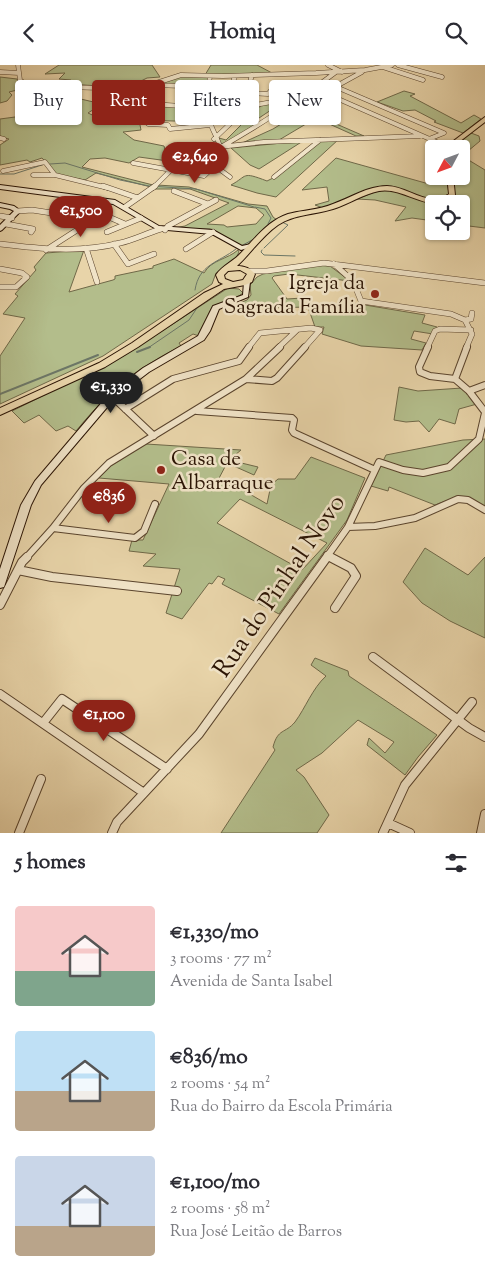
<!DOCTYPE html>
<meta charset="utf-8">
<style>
body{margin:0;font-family:"Sorts Mill Goudy",serif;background:#f7f7f7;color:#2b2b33;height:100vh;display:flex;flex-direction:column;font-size:19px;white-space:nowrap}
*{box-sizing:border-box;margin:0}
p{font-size:16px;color:#7c7c81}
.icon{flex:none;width:28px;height:28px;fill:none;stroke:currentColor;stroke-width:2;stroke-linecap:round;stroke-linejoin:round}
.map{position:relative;height:768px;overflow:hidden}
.sheet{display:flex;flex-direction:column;background:#fff;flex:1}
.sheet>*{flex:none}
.top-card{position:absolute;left:15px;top:15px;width:455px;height:45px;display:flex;gap:10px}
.needle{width:32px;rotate:229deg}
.buttons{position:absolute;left:425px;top:75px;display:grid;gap:10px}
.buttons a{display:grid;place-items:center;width:45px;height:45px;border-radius:5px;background:#fff;box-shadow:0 1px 4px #0004;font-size:25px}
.price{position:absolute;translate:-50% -42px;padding:0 11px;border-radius:18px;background:#8f2418;color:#fff;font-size:16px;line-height:32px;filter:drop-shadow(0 1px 2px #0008)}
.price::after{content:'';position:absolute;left:50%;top:30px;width:15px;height:11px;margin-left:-8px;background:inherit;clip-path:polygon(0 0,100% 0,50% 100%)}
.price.current{background:#222;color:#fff}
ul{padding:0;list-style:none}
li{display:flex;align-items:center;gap:15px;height:125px;padding:0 15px}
li span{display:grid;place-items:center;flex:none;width:140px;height:100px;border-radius:5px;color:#555}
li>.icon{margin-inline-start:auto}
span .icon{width:60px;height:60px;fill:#fffc;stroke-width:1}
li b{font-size:21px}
h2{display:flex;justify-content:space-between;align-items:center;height:60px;padding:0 15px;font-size:21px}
.pill{padding:0 18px;border-radius:5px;background:#fff;box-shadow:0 1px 4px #0004;font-size:18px;line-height:45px}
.pill.current{background:#8f2418;color:#fff}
header{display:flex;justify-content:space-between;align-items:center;height:65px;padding:0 15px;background:#fff;font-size:22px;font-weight:700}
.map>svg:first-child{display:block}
.green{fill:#b3bd8b;stroke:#6f6848;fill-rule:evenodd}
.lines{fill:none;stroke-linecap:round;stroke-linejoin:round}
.stream-far1{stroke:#6c7666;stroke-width:1}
.stream{stroke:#6c7666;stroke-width:2}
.street-far3-casing{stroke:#5a442d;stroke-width:5}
.street-far2-casing{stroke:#5a442d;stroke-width:6}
.street-far1-casing{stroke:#5a442d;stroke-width:8}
.street-casing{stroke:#5a442d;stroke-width:10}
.secondary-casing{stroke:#2b1404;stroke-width:2}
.primary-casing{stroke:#2b1404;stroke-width:2}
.street-far3{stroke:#f0e3c7;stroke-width:4}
.street-far2{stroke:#f0e3c7;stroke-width:5}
.street-far1{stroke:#f0e3c7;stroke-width:6}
.street{stroke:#f0e3c7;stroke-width:8}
.secondary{fill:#f0e3c7;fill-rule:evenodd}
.primary{fill:#e8d4a9;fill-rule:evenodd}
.poi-dot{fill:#8f2418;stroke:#f0e3c7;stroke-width:2}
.labels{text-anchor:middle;stroke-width:5;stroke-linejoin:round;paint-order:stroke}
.poi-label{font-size:21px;fill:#2b1404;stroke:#f0e3c7;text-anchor:end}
.near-street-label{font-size:25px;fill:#2b1404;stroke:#f0e3c7}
</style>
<header><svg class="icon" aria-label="back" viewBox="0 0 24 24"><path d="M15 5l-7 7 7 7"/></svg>Homiq<svg class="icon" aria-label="search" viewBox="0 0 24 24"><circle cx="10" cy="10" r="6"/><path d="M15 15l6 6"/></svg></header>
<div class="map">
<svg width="485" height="768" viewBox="0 0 485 768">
<rect width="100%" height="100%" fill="#e8d4a9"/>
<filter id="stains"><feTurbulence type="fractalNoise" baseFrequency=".004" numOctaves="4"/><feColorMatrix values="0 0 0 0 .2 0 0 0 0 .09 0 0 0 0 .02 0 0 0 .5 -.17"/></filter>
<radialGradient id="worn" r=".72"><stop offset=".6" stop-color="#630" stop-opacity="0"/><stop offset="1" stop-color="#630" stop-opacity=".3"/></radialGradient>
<!-- green -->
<path class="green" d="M59,0H152L160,12L147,13L127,23L70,19L71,15L59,14L65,8L45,9Z
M211,0H257L272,8L205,10Z
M178,11L208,12L207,20L157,19Z
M0,12L17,14L19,18L30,22L9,27L12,30L7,36L0,38Z
M404,26L415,29L410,31L461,58L474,50L481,54L463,68L434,57L436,56L415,45L403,46L377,37Z
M68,31L102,39L88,48L103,55C120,50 139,44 157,46L160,41L189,43L185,49H206L208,57L139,55L141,65L123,67L134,75L164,81L168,96L139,92L129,98L105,93L90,94L82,102L153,120L151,122L96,108L85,115L57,110L42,93L30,97L27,95L0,100V80L9,74L0,72V54L15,52Z
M299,33L289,42L271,45L253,57L257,60L221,80L219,77V73L226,75L246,55L238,53L245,48H252L263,39Z
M312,40L318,41L313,47L318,51L364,71H356L316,53L279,75L240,79L273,64Z
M471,68L479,71L480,76L462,91L485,105V163L461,160V139H434V156L412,153L395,156L406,142L375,135L357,134C367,130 379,124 391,125C410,127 437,150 455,132L452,111H461V84H450Z
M339,74L276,132L257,128L231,120C248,111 241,106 267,116L273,113L319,76Z
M303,76L259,104L250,100L231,83Z
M336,93L429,119L437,114L433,111L447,115L449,129L447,132L434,135L423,133L398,123L390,122L323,143L315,140L329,136L327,122L302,125Z
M157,120L189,122L248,139L267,141L273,152L277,155L250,180L243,182L210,164H175L174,163L185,161L229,138L190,124H154ZM238,141L256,143L264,150L256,159L227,162L224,160L207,159Z
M84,185L69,227L113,215L115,214V211L153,203V201L174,194L204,208C211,195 228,194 238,185L239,187L235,195L216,208L212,219L103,291L0,339V291L25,253L3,249L18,231L15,229L36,205L34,202L46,188Z
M316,200L330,201L350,216L289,209L274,211L272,213L287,234L302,233L308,242L359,239L425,250L422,258L437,262L433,269L414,266L411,274L426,278L422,285L361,281L322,269L324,262H315L308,242L265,243L262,238L237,239L247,235L251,230L250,220L257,212L263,209Z
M228,223L239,224L243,228L236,233L212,243L199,271L193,269L179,278L181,281C172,286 163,290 154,296C123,313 98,339 76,366L68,361L56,366L39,350L24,358L12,346L125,290Z
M399,322L418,326L462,323L477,339L459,344L455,359L439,354L429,367L419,356L406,357L394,355Z
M485,374V442C462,428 459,431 435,440L389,422L388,426L371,421L386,390L463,375Z
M146,379L241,385L229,395L258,402L254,410L227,398L217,417L241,424L267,439L271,420L278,414H295L311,392L365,413L347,455L279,549L222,519L225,514L218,511L212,519L209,518L182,554L166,548L180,504L143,501L156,489L129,486L132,475H143L169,419L99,413L112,400ZM240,434L327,478L302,505L217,458Z
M425,483L468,510L485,492V573L450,556L422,538L403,517Z
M315,593L348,606L349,611L437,670L418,692L405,710L367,680L369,673L385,688L394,677L358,655L322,688L296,705L304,712L329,750L317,768H221L275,685L273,682C278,663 285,669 295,657C306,642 312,624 326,611L311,600Z"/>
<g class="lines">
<!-- stream-far1 -->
<path class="stream-far1" d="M50,99L65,98L120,115L149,121L196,124L254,142
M0,109H14L45,99
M255,142L265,144L271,153L268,159
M241,181L254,174
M264,183L288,160L282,157
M262,185L261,187L264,190L295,191
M195,225C199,199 218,198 236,184
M148,283L189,255L197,243"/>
<!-- stream -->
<path class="stream" d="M137,287L150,282
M0,329L98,290"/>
<defs>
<path id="street-far3" d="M18,0L20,15L25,19L35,21L131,24
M328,0L342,7
M398,0L442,12
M383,2L423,15
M0,7L19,8
M155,20L209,22
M334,21L444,68L429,74
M97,22L137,38L196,42L250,41L315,29H327L448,82
M247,28L268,29L277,18L293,19
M322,29L362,7
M305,30L336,7
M116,31L181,10L223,11L316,8L365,5L392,0
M225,41L235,11
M243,41L252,10
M209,50L234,55L214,74
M148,59L168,60L170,64L210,60
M0,73L4,74
M219,82L264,77L420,71
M221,82C242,70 262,58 281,45C289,41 294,40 301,33
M133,98L204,111L221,95C224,81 212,67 209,54C206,40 208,25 210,11
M215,101L230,112
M3,106L45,97L55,110L108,123
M33,110H55
M274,112L320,75
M153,123L170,106"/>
<path id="street-far2" d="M103,121L138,133
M174,126L208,139
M125,142L155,121
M18,146L32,145L78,152
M0,151L12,153
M6,159L33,164L31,167
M165,165L168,161L216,135
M107,167L141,153
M0,179C40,184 81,188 120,178C134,175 147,168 161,164
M114,179L128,199L154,189
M86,183L97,217
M186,184L213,167
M46,185L102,149L125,159
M334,199L353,216L361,236L451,249L465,255
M0,204L22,208L27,212L16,222H0
M248,206H267L324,198L485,218
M248,283L260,268L311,263L320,265L304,283
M278,283L297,265
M427,283L435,266L440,264L471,265
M466,283L472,269L465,255L471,254L472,248"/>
<path id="street-far1" d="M428,282L419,302L420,307L430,311L455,314
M246,314L272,316L277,313L305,282
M455,314L467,282
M455,314L469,326L485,347
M469,326L485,320
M118,337L154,371
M125,344L173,314L239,296L249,282
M197,346L292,353L294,355L292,365L294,368L375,405
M348,462L375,461L415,453L458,434L468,435L485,445
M53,463L135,473L144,466L155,439
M327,490L333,493
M26,493L53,463L84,423L109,398L246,314L280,282
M326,493L348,462L379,397L403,405L423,408L449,402L479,374L485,348"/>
<path id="street" d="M330,492L351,503L356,511L335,543
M18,505L52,512L177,526
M0,540L22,497L27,492
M373,592L469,663L485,672
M0,629L144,728
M43,658L62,634L167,704
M388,758L410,768
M19,768L41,714
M112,768L117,757L199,669L327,492
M383,768L405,720L472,637
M481,768L485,749"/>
<path id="secondary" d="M0,120L115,135L159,161L213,165L242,181L251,179L254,181L241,185L212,169L156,164L113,139L0,124Z
M0,138L14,141L21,146L2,165L0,166V160L14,146L10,144L0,142Z
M247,215L250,217L248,232L219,244L210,266L204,275L149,307L115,333L41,420L31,440L5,519L4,522L0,523V504L21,440L35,416L109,329L143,303L198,271L213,241L243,230L244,217Z"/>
<path id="primary" d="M485,52V57L450,84H443Z
M447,111H453L455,130C433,153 405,121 379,126C363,129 349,139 333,144C314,150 294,149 278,160C262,171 251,188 237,201C244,201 250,203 255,209L252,217L245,220L224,224L138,282L105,302L0,350V343L99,298L132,278L204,228L223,219L219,217L216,210C222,201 232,197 239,190C254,175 267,156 288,149C303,145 319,145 333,139C350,133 368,121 387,121C408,121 429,144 449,129ZM240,205L247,209L243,215L233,217L225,214L224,210L228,206Z"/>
</defs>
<!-- street-far3 casing -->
<use href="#street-far3" class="street-far3-casing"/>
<!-- street-far2 casing -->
<use href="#street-far2" class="street-far2-casing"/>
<!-- street-far1 casing -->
<use href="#street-far1" class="street-far1-casing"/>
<!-- street casing -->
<use href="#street" class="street-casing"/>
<!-- secondary casing -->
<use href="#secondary" class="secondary-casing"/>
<!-- primary casing -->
<use href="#primary" class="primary-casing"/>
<!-- street-far3 -->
<use href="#street-far3" class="street-far3"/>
<!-- street-far2 -->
<use href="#street-far2" class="street-far2"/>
<!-- street-far1 -->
<use href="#street-far1" class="street-far1"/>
<!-- street -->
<use href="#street" class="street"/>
<!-- secondary -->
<use href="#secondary" class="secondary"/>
<!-- primary -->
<use href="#primary" class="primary"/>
</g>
<!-- markers -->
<g class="poi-dot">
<circle cx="375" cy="229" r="5"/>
<circle cx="161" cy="405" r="5"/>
</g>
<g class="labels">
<!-- poi labels -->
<g class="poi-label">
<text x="365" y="224">Igreja da<tspan x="365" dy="24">Sagrada Família</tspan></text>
<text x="171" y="400" text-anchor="start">Casa de<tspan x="171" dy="24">Albarraque</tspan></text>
</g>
<!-- near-street labels -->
<g class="near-street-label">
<text transform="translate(278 520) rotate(-56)" y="9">Rua do Pinhal Novo</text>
</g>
</g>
<rect width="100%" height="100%" filter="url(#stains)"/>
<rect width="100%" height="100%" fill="url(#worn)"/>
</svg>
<div class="buttons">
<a><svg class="needle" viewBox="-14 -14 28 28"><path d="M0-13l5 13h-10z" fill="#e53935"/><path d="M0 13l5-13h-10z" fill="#7c7c81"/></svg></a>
<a><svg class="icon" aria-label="locate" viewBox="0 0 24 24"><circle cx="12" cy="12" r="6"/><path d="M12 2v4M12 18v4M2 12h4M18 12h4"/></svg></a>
</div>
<b class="price" style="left:195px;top:119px">€2,640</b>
<b class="price" style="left:81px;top:173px">€1,500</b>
<b class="price current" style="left:111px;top:349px">€1,330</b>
<b class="price" style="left:109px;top:459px">€836</b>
<b class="price" style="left:104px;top:677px">€1,100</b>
<div class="top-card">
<a class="pill">Buy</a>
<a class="pill current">Rent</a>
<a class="pill">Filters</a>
<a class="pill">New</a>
</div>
</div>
<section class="sheet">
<h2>5 homes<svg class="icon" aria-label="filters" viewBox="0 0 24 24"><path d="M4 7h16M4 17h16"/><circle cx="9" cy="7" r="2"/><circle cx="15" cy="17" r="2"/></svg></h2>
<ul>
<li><span style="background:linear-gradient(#f6c9c9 65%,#7fa58c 0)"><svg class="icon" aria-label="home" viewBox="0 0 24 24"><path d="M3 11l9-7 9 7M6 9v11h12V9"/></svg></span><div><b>€1,330/mo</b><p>3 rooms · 77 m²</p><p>Avenida de Santa Isabel</p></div></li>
<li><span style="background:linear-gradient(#bfe0f5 60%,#b9a48a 0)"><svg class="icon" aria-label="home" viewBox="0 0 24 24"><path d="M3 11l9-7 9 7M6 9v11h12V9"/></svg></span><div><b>€836/mo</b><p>2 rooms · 54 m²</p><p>Rua do Bairro da Escola Primária</p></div></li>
<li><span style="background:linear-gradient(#c9d6e8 70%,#b9a48a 0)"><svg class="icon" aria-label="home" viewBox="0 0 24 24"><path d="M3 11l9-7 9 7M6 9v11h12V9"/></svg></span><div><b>€1,100/mo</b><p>2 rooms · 58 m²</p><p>Rua José Leitão de Barros</p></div></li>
</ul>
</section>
